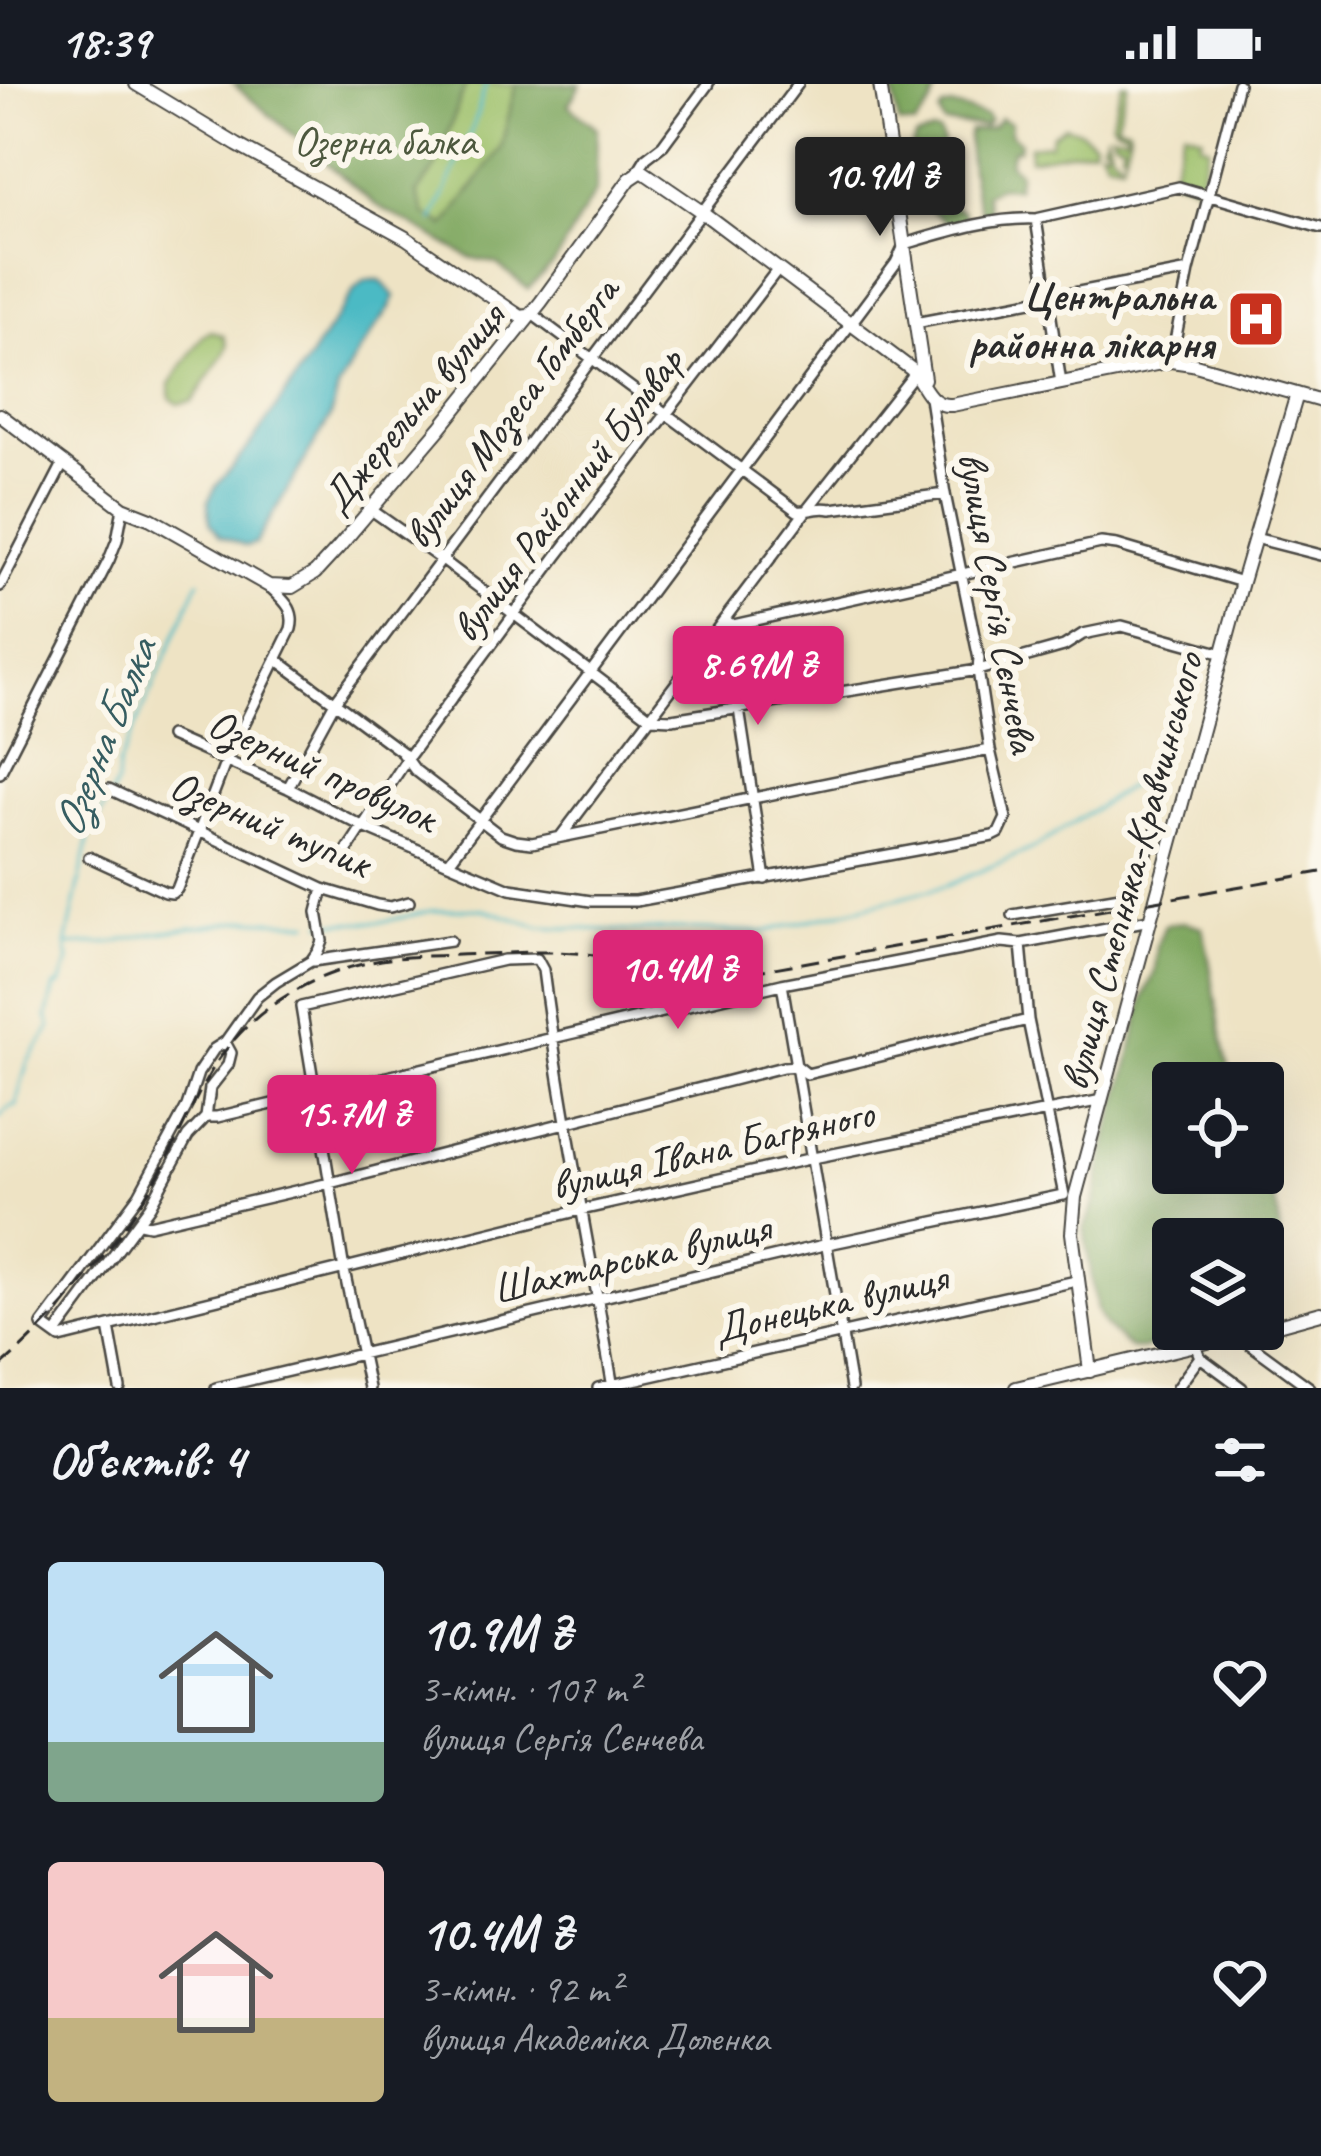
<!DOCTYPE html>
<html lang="uk">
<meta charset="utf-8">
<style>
body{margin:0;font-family:Caveat,sans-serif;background:#20242c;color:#f1f3f6;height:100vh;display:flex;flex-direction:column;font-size:45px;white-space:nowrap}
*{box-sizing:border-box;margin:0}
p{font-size:39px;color:#9ea1a6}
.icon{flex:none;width:66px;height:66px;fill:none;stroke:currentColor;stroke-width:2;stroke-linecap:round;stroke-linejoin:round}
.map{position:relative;height:1304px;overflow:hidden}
.details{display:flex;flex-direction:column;background:#171b24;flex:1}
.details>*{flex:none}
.buttons{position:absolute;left:1152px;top:978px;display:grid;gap:24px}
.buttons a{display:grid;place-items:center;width:132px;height:132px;border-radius:12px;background:#171b24;box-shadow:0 12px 48px #0002;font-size:60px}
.price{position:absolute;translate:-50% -102px;padding:0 27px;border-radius:12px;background:#db2777;color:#fff;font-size:39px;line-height:78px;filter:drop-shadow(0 3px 6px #0008)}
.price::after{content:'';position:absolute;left:50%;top:72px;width:36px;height:27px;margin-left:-18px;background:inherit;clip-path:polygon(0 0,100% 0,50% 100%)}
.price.on{background:#222;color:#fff}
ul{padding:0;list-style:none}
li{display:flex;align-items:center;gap:36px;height:300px;padding:0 48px}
li span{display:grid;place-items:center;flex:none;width:336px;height:240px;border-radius:12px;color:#555}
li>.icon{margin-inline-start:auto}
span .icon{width:144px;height:144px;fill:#fffc;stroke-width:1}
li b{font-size:51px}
h2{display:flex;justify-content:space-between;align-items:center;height:144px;padding:0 48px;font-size:51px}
.status{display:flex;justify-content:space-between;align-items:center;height:84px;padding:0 60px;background:#171b24;direction:ltr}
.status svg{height:33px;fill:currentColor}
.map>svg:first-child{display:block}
.green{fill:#9cc069;stroke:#64764a;stroke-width:3}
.forest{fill:#7da65d;stroke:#546844;stroke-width:3}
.water{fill:#4bbac4;stroke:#3b7278;stroke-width:3}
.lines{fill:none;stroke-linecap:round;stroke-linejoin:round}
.stream{stroke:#4bbac4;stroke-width:3}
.street-casing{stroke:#484742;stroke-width:14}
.secondary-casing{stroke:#484742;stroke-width:16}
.street{stroke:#fff;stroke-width:9}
.secondary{stroke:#fff;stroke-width:12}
.rail{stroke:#2b2b2b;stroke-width:3;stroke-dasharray:18 9;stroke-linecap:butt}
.labels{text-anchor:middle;stroke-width:12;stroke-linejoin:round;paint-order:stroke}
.park-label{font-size:42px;fill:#4d583e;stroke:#fbf7ec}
.poi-label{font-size:42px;font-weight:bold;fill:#2b2b2b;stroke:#fbf7ec;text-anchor:end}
.street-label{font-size:42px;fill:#2b2b2b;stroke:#fbf7ec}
.water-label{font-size:45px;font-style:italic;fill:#365d61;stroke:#fbf7ec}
</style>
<div class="status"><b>18:39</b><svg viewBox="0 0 49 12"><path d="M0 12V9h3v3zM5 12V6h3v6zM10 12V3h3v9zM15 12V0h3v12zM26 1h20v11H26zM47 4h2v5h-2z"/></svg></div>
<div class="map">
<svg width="1321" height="1304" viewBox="0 0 1321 1304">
<rect width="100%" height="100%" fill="#fbf7ec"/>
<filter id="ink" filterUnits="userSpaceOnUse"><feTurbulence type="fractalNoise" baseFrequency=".00833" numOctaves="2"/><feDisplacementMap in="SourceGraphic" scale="24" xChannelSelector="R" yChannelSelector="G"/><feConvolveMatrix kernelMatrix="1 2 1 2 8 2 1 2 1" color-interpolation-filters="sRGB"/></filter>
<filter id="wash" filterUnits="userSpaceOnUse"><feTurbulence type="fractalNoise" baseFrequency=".004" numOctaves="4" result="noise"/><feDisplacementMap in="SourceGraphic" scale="48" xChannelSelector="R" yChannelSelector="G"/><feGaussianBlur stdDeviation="2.7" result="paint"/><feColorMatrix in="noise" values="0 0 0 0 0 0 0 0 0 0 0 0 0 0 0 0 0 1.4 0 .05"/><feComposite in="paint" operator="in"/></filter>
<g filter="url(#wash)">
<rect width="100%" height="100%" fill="#eee3c4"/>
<!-- green -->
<path class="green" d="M466,0H516L501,64L446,142L425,130L417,109L434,86Z
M1122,0H1128L1116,40L1129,44L1130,49L1122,79L1106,76L1100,65L1106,66L1107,61L1102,59L1106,51L1111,68L1118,73V77L1122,78L1125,67L1121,66L1123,59L1114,55L1111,49L1126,52L1128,48L1115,43L1111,38Z
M1065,42L1080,47L1094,58L1093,64L1030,75L1029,62L1050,60L1052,51Z
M1184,46L1202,52L1200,59L1209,62L1198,102L1170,93Z
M211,247L224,252L227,262L224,270L192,318L178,320L170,314V300L203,252Z"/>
<!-- forest -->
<path class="forest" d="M233,0H466L434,86L417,109L425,130L445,142L501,64L516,0H581L568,21L597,44L596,106L554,179L528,205L497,180L469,173L375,120Z
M892,0H938L932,20L915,42L899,40Z
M951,22L986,32L990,36L985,42L944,40L940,29L943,24Z
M1000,34L1011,39L1010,49L1020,58L1019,65H1013L1009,79L1019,88L1016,104L999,103L985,110L992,135L987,136C973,121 969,75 968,53L970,47C983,45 993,48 1000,34Z
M933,48L939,49L942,55L953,123L963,127L966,135L951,142L926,122C926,98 923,83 912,62L916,54Z
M1184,838L1202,843C1216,894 1216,950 1234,999H1173V1089H1263V1086C1269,1104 1285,1137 1278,1156C1275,1164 1270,1165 1263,1168V1155H1173V1245H1189L1174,1256L1141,1265L1130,1264L1120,1256L1104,1241L1097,1227L1084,1145L1094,1120L1108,1051L1127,986L1144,912L1155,887L1157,861L1165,841Z"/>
<!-- water -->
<path class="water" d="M366,196H380L395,212L390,223L358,270L338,305L331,332L256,459L246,462L220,452L210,438L208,417L217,401L247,365L298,292L355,205Z"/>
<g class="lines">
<!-- stream -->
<path class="stream" d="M433,137L474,40L486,0
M322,839L381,838L430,827L483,825L540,843L632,847L675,845L763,848L946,802L1036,763L1130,702
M67,861L113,859L144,851L248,836L309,839
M0,1033L9,1023L16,1021L27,979L51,943L47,933L55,902L60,901L69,877L66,861L89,753L117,699L118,682L199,497"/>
</g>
</g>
<g filter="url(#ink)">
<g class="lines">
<defs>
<path id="street" d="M638,87L646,74L663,61L708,0
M1036,135L1061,299
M532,230L797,427C806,429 815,422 831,425L945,410
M915,239L1189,187
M1171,277L1189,187L1238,0
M370,425L441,475L651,634L672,635L978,586L1064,562L1083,550L1122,542L1223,570
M1255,454L1321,471
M0,502L64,378
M730,539L739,625L765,795
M714,548L729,542L1101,459L1117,461L1242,498
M276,575L402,668L415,686L501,752L516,757L532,759L990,666
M170,652L288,704L364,743L510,805L591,817H636L993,752L999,749L1006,734L990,666L978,586L979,575L945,410L930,314
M0,689L109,476L117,456L123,424
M288,704L335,618L798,0
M109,705L323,805L377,821L390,823L409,818
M561,752L806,427L915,289
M89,773L165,808L172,809L177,805L226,677L291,545C296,525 284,517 270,503
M342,774L407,675L557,472L778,185
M449,778L896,179L905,160C946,148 993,133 1036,135L1179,103L1321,144
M1013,831L1132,811L1154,749L1176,746
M1021,860L1028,936L1064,1111
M313,877L450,857
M782,900L851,1304
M206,1033H217L782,900L1002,858L1021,860L1150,836
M140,1139L149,1141L330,1099L783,983L797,982L807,990L1028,936
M109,1243L120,1304
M1239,1252L1310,1304
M60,1254L581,1126L813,1074L1102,1016
M60,1254L42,1241L139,1111L187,1022L198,989L214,965L225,958L257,913L276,898L311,877L318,867L322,857L317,828L323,805
M60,1254L57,1248L150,1122L188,1052L206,1033L210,1004L228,981L231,969L225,958
M1195,1261L1200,1273L1242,1304
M216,1304L828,1160L1063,1111
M369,1304L344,1186L301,923L504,876L537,875L543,886C561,1026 590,1165 613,1304
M598,1304L1076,1197
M1177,1304L1200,1273"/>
<path id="secondary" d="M136,0L237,61L406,154L512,227L521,233L528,232
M880,0L924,295
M0,331L123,424L151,435L269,502L292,503L315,489L338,464L440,344L541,218L630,95L642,87L702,128L911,285C925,300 928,323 952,321L1171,277L1192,280L1321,317
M1263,1245L1321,1229
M1090,1287L1072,1149L1075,1113L1242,498L1297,310
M1016,1304L1262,1245"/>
</defs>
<!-- street casing -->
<use href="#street" class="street-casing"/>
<!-- secondary casing -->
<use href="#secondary" class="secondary-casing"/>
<!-- street -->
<use href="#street" class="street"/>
<!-- secondary -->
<use href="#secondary" class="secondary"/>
<!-- rail -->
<path class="rail" d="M0,1283C59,1233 110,1168 152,1102C176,1063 191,1019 215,981C255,919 326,881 398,874C425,871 453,872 480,870C520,869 559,865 599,872C644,879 687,892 734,891L1321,788"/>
</g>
</g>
<!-- icons -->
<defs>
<symbol id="hospital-square" viewBox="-11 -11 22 22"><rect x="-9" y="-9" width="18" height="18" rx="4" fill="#c8321e" stroke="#fbf7ec"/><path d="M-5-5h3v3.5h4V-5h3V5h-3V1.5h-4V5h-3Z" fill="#fff"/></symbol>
</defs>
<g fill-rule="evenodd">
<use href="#hospital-square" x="1223" y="202" width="66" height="66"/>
</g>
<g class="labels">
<!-- park labels -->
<g class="park-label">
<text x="385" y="71">Озерна балка</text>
</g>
<!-- poi labels -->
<g class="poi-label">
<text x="1214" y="226">Центральна<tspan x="1214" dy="48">районна лікарня</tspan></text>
</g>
<!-- street labels -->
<g class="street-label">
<text transform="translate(412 323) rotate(-50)" y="15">Джерельна вулиця</text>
<text transform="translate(510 328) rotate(-53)" y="15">вулиця Мозеса Гомберга</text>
<text transform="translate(566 410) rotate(-53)" y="15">вулиця Районний Бульвар</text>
<text transform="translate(999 518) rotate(80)" y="15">вулиця Сергія Сєнчева</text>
<text transform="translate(323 685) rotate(24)" y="15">Озерний провулок</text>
<text transform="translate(271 739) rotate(23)" y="15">Озерний тупик</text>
<text transform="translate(1130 787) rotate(-75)" y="15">вулиця Степняка-Кравчинського</text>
<text transform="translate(712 1064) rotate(-13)" y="15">вулиця Івана Багряного</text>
<text transform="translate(631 1173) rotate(-13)" y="15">Шахтарська вулиця</text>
<text transform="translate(830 1218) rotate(-13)" y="15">Донецька вулиця</text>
</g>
<!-- water labels -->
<g class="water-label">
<text transform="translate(103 653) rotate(-68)" y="16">Озерна Балка</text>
</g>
</g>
</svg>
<div class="buttons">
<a><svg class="icon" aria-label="locate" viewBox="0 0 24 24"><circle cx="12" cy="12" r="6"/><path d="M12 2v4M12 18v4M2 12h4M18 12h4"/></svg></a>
<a><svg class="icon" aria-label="layers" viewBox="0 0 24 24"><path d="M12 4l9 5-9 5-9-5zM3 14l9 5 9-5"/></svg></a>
</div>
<b class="price on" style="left:880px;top:155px">10.9M ₴</b>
<b class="price" style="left:758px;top:644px">8.69M ₴</b>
<b class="price" style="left:678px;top:948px">10.4M ₴</b>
<b class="price" style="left:352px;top:1093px">15.7M ₴</b>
</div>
<section class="details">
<h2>Об’єктів: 4<svg class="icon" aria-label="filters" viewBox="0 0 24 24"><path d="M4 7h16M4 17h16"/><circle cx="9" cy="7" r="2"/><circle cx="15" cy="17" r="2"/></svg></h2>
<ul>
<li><span style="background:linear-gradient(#bfe0f5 75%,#7fa58c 0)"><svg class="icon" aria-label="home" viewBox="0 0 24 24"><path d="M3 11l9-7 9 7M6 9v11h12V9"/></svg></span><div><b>10.9M ₴</b><p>3-кімн. · 107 m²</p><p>вулиця Сергія Сєнчева</p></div><svg class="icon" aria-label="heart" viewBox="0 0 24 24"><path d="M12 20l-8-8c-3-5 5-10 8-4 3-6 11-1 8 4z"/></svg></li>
<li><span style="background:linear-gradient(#f6c9c9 65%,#c2b280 0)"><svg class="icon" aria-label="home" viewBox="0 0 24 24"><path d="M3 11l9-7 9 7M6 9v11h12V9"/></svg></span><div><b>10.4M ₴</b><p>3-кімн. · 92 m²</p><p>вулиця Академіка Доленка</p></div><svg class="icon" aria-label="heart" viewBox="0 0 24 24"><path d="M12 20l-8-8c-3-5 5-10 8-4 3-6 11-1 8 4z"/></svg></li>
</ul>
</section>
